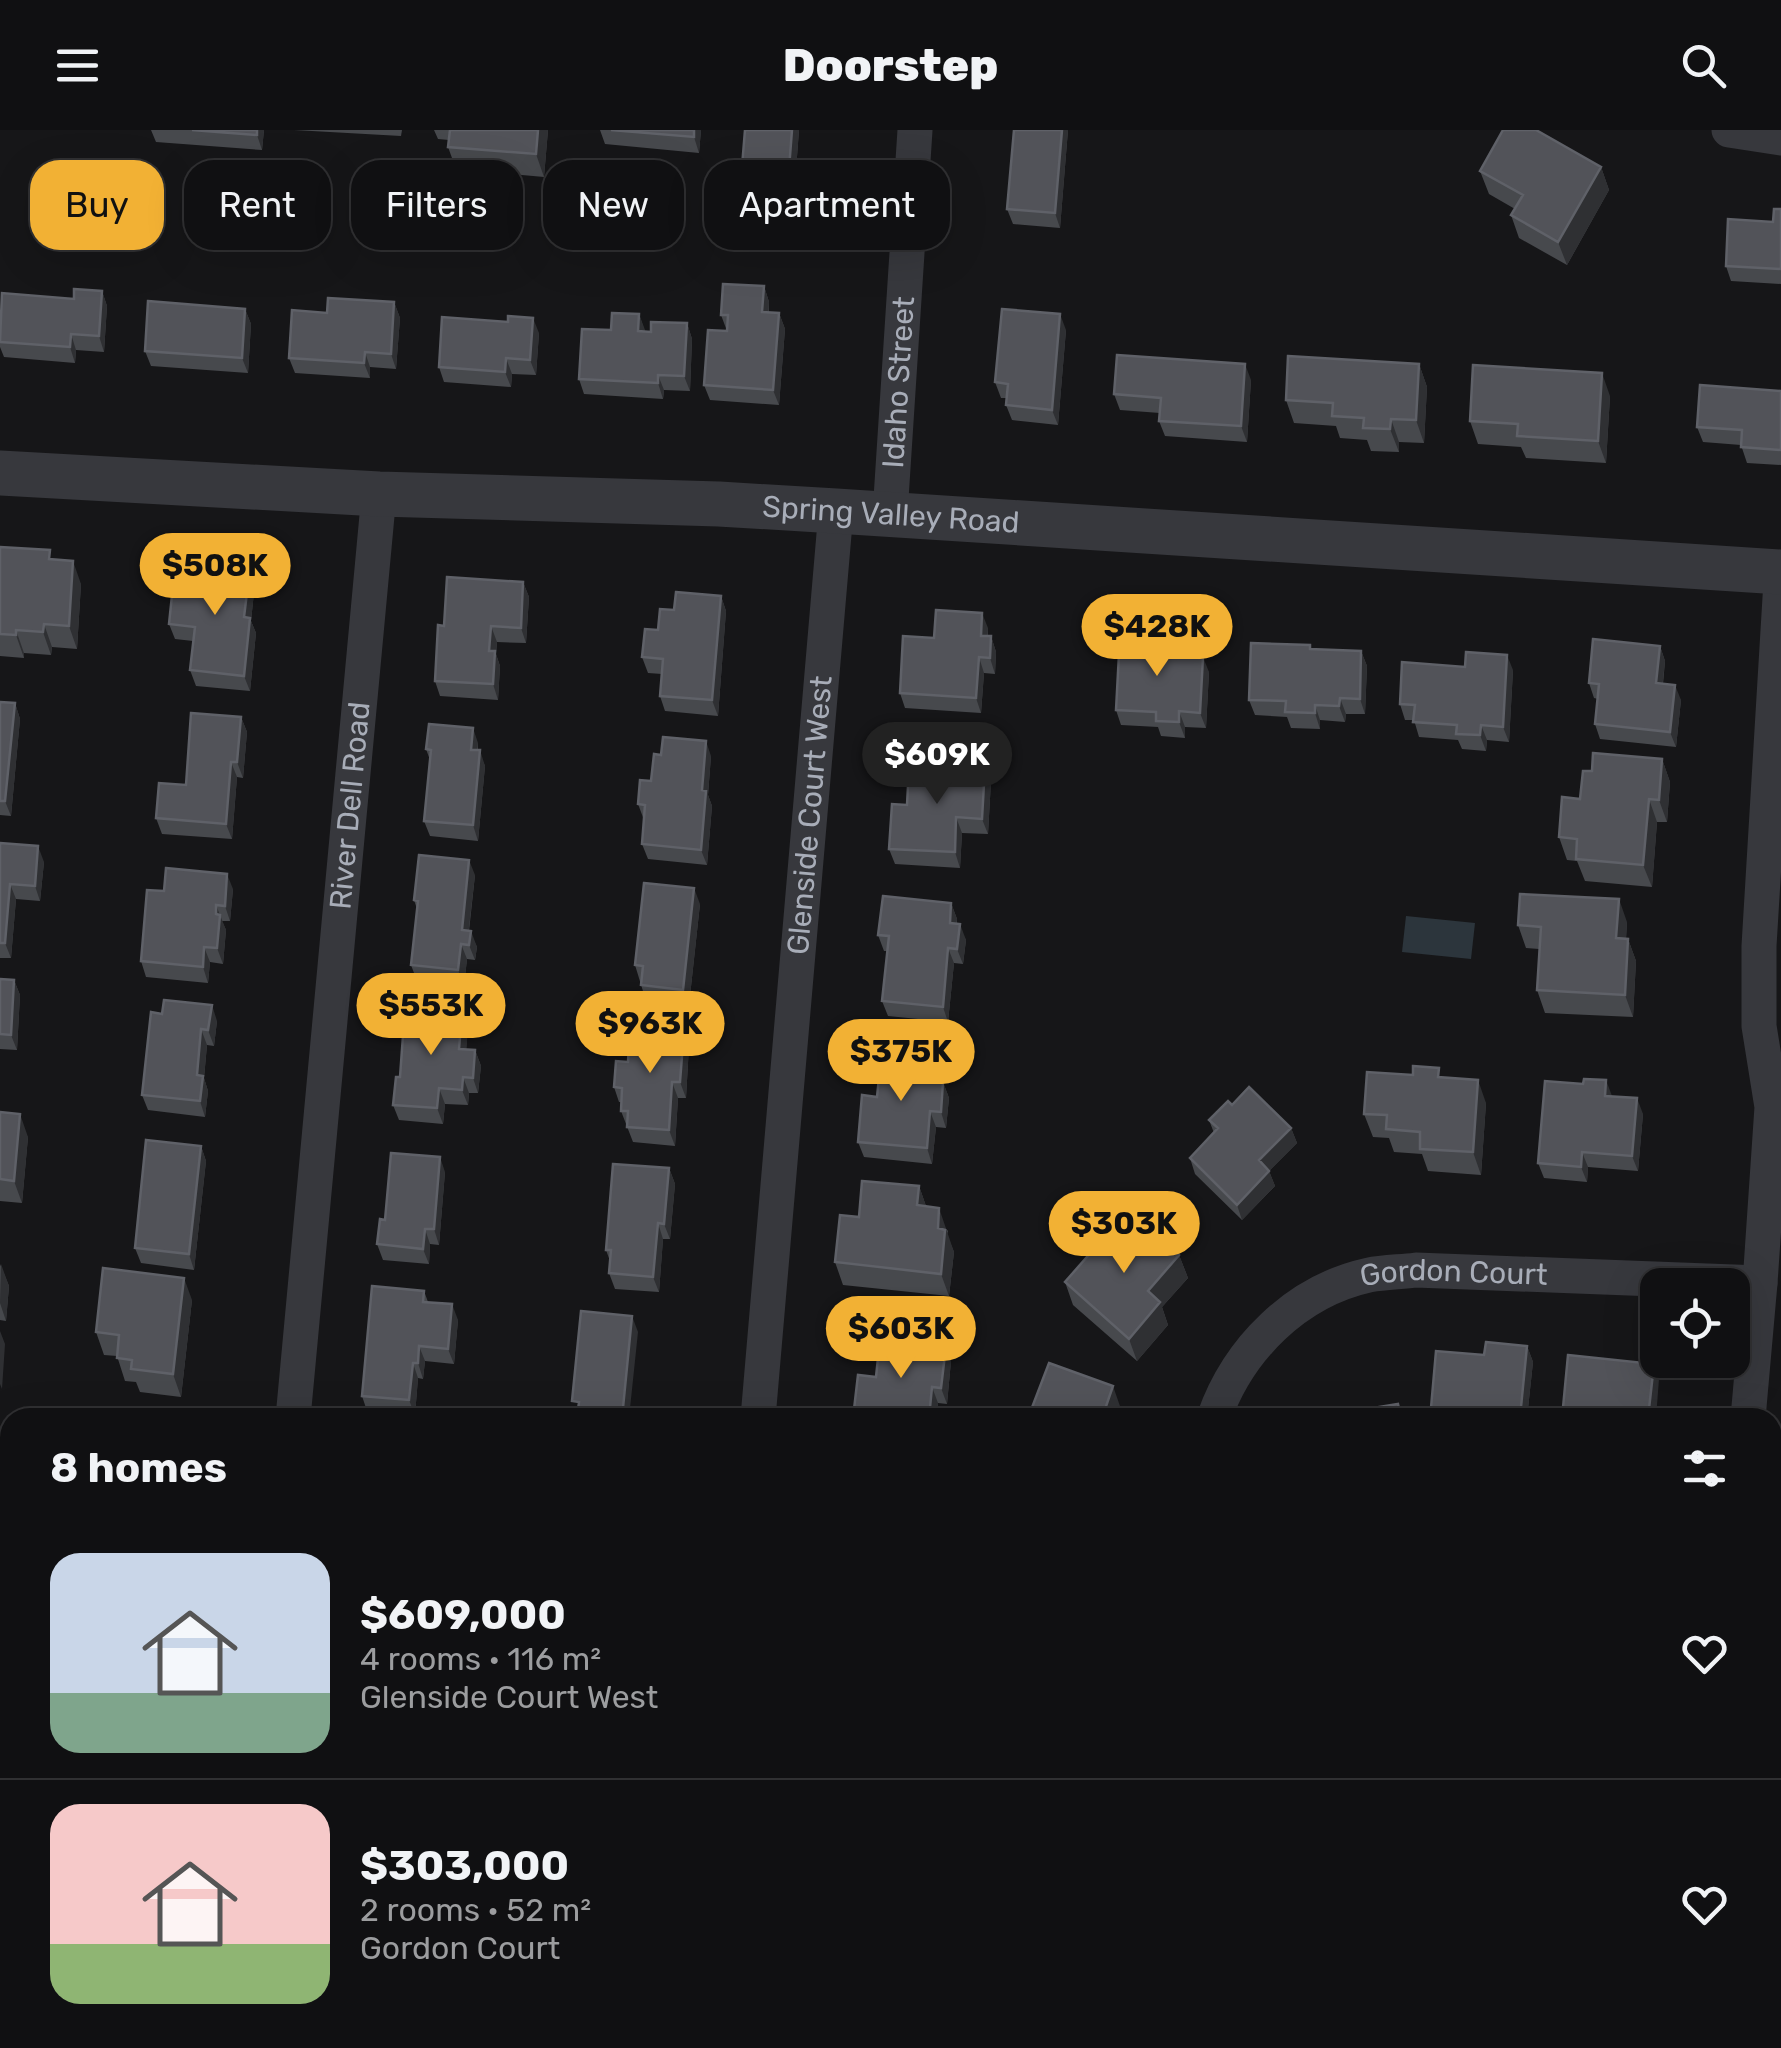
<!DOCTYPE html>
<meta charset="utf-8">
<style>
body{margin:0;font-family:Rubik,sans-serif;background:#1e1e20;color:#f1f3f6;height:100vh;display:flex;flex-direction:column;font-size:38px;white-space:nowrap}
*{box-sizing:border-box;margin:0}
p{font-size:32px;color:#9c9d9f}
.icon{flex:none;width:55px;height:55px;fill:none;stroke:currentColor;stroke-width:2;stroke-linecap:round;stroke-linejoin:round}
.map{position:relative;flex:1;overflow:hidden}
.sheet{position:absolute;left:0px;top:1278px;width:1782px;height:642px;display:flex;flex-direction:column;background:#101012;border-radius:30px 30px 0 0;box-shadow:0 10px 40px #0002,0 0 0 2px #303032}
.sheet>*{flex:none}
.banner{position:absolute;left:30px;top:30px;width:1000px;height:90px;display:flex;gap:20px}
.controls{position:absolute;left:1640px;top:1138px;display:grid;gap:20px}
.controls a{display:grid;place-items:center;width:110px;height:110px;border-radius:20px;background:#101012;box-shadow:0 10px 40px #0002,0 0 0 2px #303032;font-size:50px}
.price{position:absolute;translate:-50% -85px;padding:0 22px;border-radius:35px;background:#f2b134;color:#111;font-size:32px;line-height:65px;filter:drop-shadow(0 2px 5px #0008)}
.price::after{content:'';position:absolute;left:50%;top:60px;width:30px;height:22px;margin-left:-15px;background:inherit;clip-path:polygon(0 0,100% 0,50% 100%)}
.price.active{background:#222;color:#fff}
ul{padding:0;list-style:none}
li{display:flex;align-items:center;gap:30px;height:250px;padding:0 50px}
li+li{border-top:2px solid #303032}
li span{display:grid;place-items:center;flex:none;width:280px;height:200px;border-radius:30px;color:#555}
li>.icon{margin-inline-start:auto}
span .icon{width:120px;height:120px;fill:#fffc;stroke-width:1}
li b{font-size:42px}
h2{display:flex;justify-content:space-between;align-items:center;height:120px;padding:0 50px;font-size:42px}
.tag{padding:0 35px;border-radius:30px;background:#101012;box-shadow:0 10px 40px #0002,0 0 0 2px #303032;font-size:35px;line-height:90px}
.tag.active{background:#f2b134;color:#111}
header{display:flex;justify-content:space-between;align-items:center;height:130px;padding:0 50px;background:#101012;font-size:45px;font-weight:800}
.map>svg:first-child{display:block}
.water{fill:#2c353c}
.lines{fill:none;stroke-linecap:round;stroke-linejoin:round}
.minor{stroke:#37383d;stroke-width:35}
.tertiary{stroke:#37383d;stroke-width:45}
.wall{fill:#47494d}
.shaded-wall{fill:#2f3033}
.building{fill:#525359;stroke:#5f6168;stroke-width:2.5}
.labels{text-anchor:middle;stroke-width:10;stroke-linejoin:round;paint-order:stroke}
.street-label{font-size:30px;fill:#a8adb8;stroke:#111113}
</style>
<header><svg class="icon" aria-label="menu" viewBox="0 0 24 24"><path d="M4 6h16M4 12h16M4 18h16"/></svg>Doorstep<svg class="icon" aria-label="search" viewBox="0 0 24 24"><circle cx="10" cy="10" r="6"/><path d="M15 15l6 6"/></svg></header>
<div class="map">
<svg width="1781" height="1918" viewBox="0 0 1781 1918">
<rect width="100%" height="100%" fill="#161618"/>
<!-- water -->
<path class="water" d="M1406,786L1475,793L1471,829L1402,822Z"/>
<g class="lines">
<!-- minor -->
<g class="minor">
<path d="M1729,0L1781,8"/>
<path id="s1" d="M890,384L915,0"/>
<path id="s2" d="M293,1288L379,364"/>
<path id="s3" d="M758,1288L836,381"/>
<path id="s4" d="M1214,1288C1238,1219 1296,1161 1369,1145C1384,1142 1401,1142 1416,1140L1760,1153"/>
<path d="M1748,1288L1760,1153L1772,977L1759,896V816L1781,451"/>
<path d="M216,1918L217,1910"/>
<path d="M676,1918L677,1910"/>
<path d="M1184,1918L1185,1910"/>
<path d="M1690,1918L1691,1910"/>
</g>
<!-- tertiary -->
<path class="tertiary" id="s5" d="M0,343L379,364L719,374L836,381L1781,442"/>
</g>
<!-- wall -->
<path class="wall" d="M151,0H264L262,20L156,12Z
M294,0H402L401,6Z
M434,0H548L544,47L456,39L448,17L449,10L438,9Z
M600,0H701L699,23L605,14Z
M745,0H799L793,80L746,77L740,61Z
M1068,0L1060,98L1013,94L1007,79Z
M1601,37L1609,60L1567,135L1519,108L1511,85L1515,79L1489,64L1480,41Z
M1781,79V154L1731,151L1726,136L1773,92Z
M764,156L769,172V182L779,183L785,199L779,275L710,270L704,255L727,201L721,185Z
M102,161L107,176L104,222L76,220L75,233L4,227L0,217V187Z
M394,172L400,188L396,239L370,237V248L295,243L289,228L327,183Z
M245,179L251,194L248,243L151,236L145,221Z
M639,184L645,202H651L687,193L692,209L690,261L664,260L663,269L584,264L579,249L611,200Z
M508,192L539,203L536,245L512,244L511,257L444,252L439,237Z
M1066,200L1058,295L1012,290L1006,275L1007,268H1001L995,252Z
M1419,234L1427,257L1424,313L1399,312V322L1371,321L1367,310L1340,308L1336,296L1294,293L1286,270Z
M1251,250L1247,312L1165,306L1159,291L1160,283L1120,280L1114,264Z
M1781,261V335L1747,333L1741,315L1703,312L1697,297Z
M1610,266L1606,333L1526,328L1521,317L1478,314L1470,291Z
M0,417L53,429L81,454L77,519L52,517L51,525L24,523V528L0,526Z
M523,452L529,467L526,513L497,512L496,524L500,536L498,570L440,566L435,551L444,496Z
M255,453L251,491L256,503L250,561L196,556L190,540L193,511L175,509L169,494Z
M721,466L726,481L718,586L665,581L660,566L662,544L648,543L642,527L658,500L674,480Z
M988,498V506H991L996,522L995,544L984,543L981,583L905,578L900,563L934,508Z
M1660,516L1665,531L1663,554L1681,570L1676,617L1600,609L1595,594L1598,569L1594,568L1589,553Z
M1312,519L1361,521L1367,536L1365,584H1346L1345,592L1320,590V599L1291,598L1287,587L1255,585L1249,570Z
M1174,525L1209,542L1206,598L1185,597V608L1161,606L1158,597L1121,595L1116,580Z
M1513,540L1509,612L1487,610L1486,621L1462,619L1458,610L1419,607L1414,590H1405L1400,574Z
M0,572L15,573L20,589L11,686L0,685Z
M241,587L247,602L243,648L237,647L232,709L162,704L156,688Z
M478,613V620L485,636L478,711L430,706L424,691L430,630L426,619Z
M661,625L711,626L708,665L712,676L707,735L648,729L642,714L644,690L638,674L651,651Z
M1662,629L1670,652L1667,692H1657L1652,757L1585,751L1577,731L1567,730L1559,707L1580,669L1592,641Z
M938,638L991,651L988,704L962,703L960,738L895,734L889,719L907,675Z
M0,713L44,732L40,771L16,769L11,828H0Z
M475,745L469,801L477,817L475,830L467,829L464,856L417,851L411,835L417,779L414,770Z
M233,759L230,791H222L226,800L223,834L210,832L208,853L146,847L141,831L164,761Z
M951,773L957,789V794L966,810L963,834L954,833L948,892L888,886L882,871L887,821H884L878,805Z
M700,774L689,875L646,871L635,835Z
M1627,792L1626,808L1628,809L1636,831L1633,887L1545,883L1537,860L1539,819L1526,818L1518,795Z
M0,849L14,850L20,865L17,920L0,919Z
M462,883L468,898L466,920H475L481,936L478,963H469L468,975L445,974L443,994L399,990L393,975L400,947Z
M162,884L217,891L214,916L207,915L204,948L208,961L205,987L148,980L142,965Z
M684,900L689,916L686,968H678L675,1016L633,1012L621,981V972H619L614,957L628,932Z
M1442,947L1486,973L1481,1045L1428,1041L1422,1024L1394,1022L1389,1008L1373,1007L1364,984Z
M944,949L943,952L949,968L946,998L936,997L932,1034L864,1027L858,1012L877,967Z
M1612,966L1643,984L1638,1041L1588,1037L1587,1052L1544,1048L1538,1033Z
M1232,975L1291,998L1297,1013L1269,1041L1275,1056L1242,1090L1195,1044L1190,1028L1214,1003L1209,990Z
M0,982L28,1007L22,1073L0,1071Z
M201,1016L206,1031L194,1140L141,1133L135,1118Z
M669,1038L675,1054L670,1109H663L659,1162L615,1159L609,1143L610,1131L606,1120Z
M445,1042L439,1115L430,1114L429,1134L383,1130L377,1114L385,1090Z
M919,1056L926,1076L948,1101L947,1105L954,1122L949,1166L843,1155L835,1132L859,1087Z
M1115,1112L1179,1125L1188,1148L1162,1177L1168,1195L1137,1231L1073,1175L1065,1152Z
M0,1134L9,1156L6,1191L0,1190Z
M424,1161L428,1172L458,1190L454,1234L425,1231L423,1249L418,1248L415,1285L367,1281L362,1266Z
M192,1170L181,1267L140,1262L136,1252L125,1251L117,1226L104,1225L96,1202Z
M946,1216L951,1231L947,1274L938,1273L936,1288H853L876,1247Z
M1527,1216L1533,1232L1527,1288H1435L1431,1278L1484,1225Z
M1781,1785V1850H1779L1772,1833V1803Z"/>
<!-- shaded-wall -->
<path class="shaded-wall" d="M257,0H264L262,20L257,5Z
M538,0H548L544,47L536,24Z
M694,0H701L699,23L694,7Z
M792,0H799L793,80L787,65Z
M1062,0H1068L1060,98L1055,83Z
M1601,37L1609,60L1567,135L1558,112Z
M764,156L769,172L768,197L762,182Z
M102,161L107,176L104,222L99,206Z
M394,172L400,188L396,239L391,224Z
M245,179L251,194L248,243L242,228Z
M779,183L785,199L779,275L773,260Z
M639,184L645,200L644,217L638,201Z
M1060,184L1066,200L1058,295L1052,280Z
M533,188L539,203L536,245L530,230Z
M687,193L692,209L690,261L684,246Z
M71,204L76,220L75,233L70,217Z
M365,222L370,237V248L364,233Z
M506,228L512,244L511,257L505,242Z
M1245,234L1251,250L1247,312L1241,296Z
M1419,234L1427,257L1424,313L1416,290Z
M1602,243L1610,266L1606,333L1598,311Z
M658,245L664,260L663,269L658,253Z
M1391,289L1399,312V322L1390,299Z
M73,431L81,454L77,519L69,496Z
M250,438L255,453L251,491L256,503L250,561L244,546V487Z
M523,452L529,467L526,513L521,498Z
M721,466L726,481L718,586L712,570Z
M982,483L988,498L987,521L981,506Z
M44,494L52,517L51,525L43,502Z
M491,496L497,512L496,524L500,536L498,570L493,554L489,521Z
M16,500L24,523V528L16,505Z
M991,506L996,522L995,544L990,528Z
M1168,508L1174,524L1173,540L1168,525Z
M1660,516L1665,531L1661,568L1656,553Z
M1361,521L1367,536L1365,584L1360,569Z
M1507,525L1513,540L1509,612L1503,597Z
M979,527L984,543L981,583L976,568Z
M1203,527L1209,542L1206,598L1200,583Z
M1675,555L1681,570L1676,617L1670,602Z
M1340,568L1346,584L1345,592L1339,576Z
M15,573L20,589L11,686L5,671Z
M1315,575L1320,590V599L1315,583Z
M1179,581L1185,597V608L1179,592Z
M241,587L247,602L243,648L237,632Z
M1481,595L1487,610L1486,621L1480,605Z
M473,598L478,613L476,635L471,620Z
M706,611L711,626L708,665L712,676L707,735L701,720L702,660Z
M480,620L485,636L478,711L473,695Z
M1662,629L1670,652L1667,692L1659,670Z
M231,632L237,647L232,709L226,694Z
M985,636L991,651L988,704L982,689Z
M1649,669L1657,692L1652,757L1643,735Z
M956,687L962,703L960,738L955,722Z
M38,716L44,732L40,771L35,756Z
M469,730L475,745L467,815L462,800Z
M227,744L233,759L230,791L225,776Z
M10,754L16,769L11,828L5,813Z
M694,758L700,774L689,875L683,860Z
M1619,769L1627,792L1625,831L1616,808Z
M951,773L957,789L955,808L950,793Z
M216,775L226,800L223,834L217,818Z
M960,794L966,810L963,834L957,819Z
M471,801L477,817L475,830L469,815Z
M1628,809L1636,831L1633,887L1625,865Z
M461,814L467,829L464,856L458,840Z
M204,817L210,832L208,853L203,837Z
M948,818L954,833L948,892L943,877Z
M14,850L20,865L17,920L11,905Z
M212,875L217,891L214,916L208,900Z
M462,883L468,898L465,935L459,919Z
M201,899L207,915L204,948L208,961L205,987L200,971L197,945Z
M684,900L689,916L686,968L680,952Z
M475,920L481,936L478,963L473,948Z
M938,933L944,949L943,958V952L949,968L946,998L941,982L936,952Z
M463,947L469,963L468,975L462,960Z
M1478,950L1486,973L1481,1045L1473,1022Z
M1606,950L1612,966H1605Z
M672,952L678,968L675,1016L669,1000Z
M439,958L445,974L443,994L437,978Z
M1637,968L1643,984L1638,1041L1632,1026Z
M930,981L936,997L932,1034L927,1018Z
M20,984L28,1007L22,1073L14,1051Z
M1291,998L1297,1013L1264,1046L1259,1030Z
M201,1016L206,1031L194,1140L189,1124Z
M1582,1022L1588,1037L1587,1052L1581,1037Z
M440,1027L445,1042L439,1115L434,1099Z
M669,1038L675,1054L670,1109L664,1094Z
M1269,1041L1275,1056L1242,1090L1237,1075Z
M919,1056L927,1079L917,1075Z
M939,1078L954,1122L949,1166L941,1144L938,1098Z
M658,1093L663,1109L659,1162L653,1147Z
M425,1099L430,1114L429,1134L423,1119Z
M1179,1125L1188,1148L1162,1177L1168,1195L1137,1231L1129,1209L1148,1161Z
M1,1134L9,1156L6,1191L0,1173Z
M184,1148L192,1170L181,1267L173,1244Z
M452,1174L458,1190L454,1234L448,1219Z
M632,1186L638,1202L629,1288H622Z
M0,1201L5,1214L2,1259L0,1254Z
M419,1216L425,1231L423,1249L418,1233Z
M946,1216L951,1231L947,1274L941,1258Z
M1527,1216L1533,1232L1527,1288H1521Z
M413,1233L418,1248L415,1285L409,1270Z
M1654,1234L1659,1249L1656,1288H1648Z
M1113,1256L1121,1279L1118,1288H1102Z
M932,1257L938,1273L936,1288H929Z
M115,1910H122L121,1918H114Z
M352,1910H360L359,1918H352Z
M1051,1910H1058L1057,1918H1051Z"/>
<!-- building -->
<path class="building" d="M192,0H257V5Z
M450,0H538L536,24L448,17Z
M611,0H694V7Z
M745,0H792L787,65L740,61Z
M1014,0H1062L1055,83L1007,79Z
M1503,0H1536L1601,37L1558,112L1511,85L1523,65L1480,41Z
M1774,79H1781V139L1726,136L1728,89L1773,92Z
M723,154L764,156L762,182L779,183L773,260L704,255L708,200L727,201L728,185H721Z
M74,159L102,161L99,206L71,204L70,217L0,212L2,163L74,169Z
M328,168L394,172L391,224L365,222L364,233L289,228L292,180L327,183Z
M148,171L245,179L242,228L145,221Z
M1002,179L1060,184L1052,280L1006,275L1008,254L995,252Z
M612,183L639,184L638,201L651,202V192L687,193L684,246L658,245V253L579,249L582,199L611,200Z
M508,186L533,188L530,230L506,228L505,242L439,237L442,187L508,192Z
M1117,225L1245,234L1241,296L1159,291L1161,268L1114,264Z
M1288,226L1419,234L1416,290L1391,289L1390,299L1363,298L1364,288L1332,286L1333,273L1286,270Z
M1473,235L1602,243L1598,311L1517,306L1518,294L1470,291Z
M1700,255L1781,261V320L1741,317L1742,300L1697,297Z
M0,417L50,420L49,429L73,431L69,496L44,494L43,502L16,500V505L0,504Z
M207,433L250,438L244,487L250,488L244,546L190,540L195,497L169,494L174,446L206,449Z
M447,447L523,452L521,498L491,496L489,521H495L493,554L435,551L438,495L444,496Z
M676,462L721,466L712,570L660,566L663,529L642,527L645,499L658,500L660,479L674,480Z
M936,480L982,483L981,506H991L990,528L979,527L976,568L900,563L903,506L934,508Z
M1120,505L1168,508V525L1203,527L1200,583L1179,581V592L1156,591V582L1116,580Z
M1593,509L1660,516L1656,553L1675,555L1670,602L1595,594L1599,554L1589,553Z
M1251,513L1310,515V519L1361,521L1360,569L1340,568L1339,576L1315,575V583L1285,582L1286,571L1249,570Z
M1466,522L1507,525L1503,597L1481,595L1480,605L1456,604L1457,595L1413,592L1415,575L1400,574L1402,532L1465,537Z
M0,572L15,573L5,671H0Z
M191,583L241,587L237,632H231L226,694L156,688L159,653L186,655Z
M429,594L473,598L471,620H480L473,695L424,691L431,620L426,619Z
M663,607L706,611L702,660L706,661L701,720L642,714L645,675L638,674L640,650L651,651L654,624L661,625Z
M1593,623L1662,629L1659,670L1649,669L1643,735L1576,729L1577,709L1559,707L1562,667L1580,669L1583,641H1592Z
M938,633L985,636L982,689L956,687L955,722L889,719L892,674L907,675L909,637L938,638Z
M0,713L38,716L35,756L10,754L5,813H0Z
M419,725L469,730L462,800L471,801L469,815L461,814L458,840L411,835L418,771L414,770Z
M166,738L227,744L225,776L216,775V784L220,785L217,818L204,817L203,837L141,831L147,760L164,761Z
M644,753L694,758L683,860L641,855L643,836L635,835Z
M1520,764L1619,769L1616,808L1628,809L1625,865L1537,860L1541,797L1518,795Z
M883,766L951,773L950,793L960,794L957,819L948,818L943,877L882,871L889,806L878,805Z
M0,849L14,850L11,905L0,904Z
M164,870L212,875L208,900L201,899L197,945L203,946L200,971L142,965L151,882L162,884Z
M405,878L462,883L459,919L475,920L473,948L463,947L462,960L439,958L437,978L393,975L396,947H400Z
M630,896L684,900L680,952H672L669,1000L627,997L628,981H621L622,958L614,957L616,931L628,932Z
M881,928L938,933L936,952H943L941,982L930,981L927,1018L858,1012L862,965L877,967Z
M1413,936L1439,938L1438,947L1478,950L1473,1022L1420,1019V1002L1386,999L1387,985L1364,984L1367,942L1413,945Z
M1584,949L1606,950L1605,966L1637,968L1632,1026L1582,1022L1581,1037L1538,1033L1545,951L1583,954Z
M1249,957L1291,998L1259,1030L1269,1041L1237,1075L1190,1028L1218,998L1209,990L1228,971L1232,975Z
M0,982L20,984L14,1051L0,1049Z
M146,1010L201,1016L189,1124L135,1118Z
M391,1023L440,1027L434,1099H425L423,1119L377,1114L380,1089L385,1090Z
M613,1034L669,1038L664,1094L658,1093L653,1147L609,1143L611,1120H606Z
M862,1051L919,1056L917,1075L939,1078L938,1098L945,1100L941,1144L835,1132L840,1085L859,1087Z
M1137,1087L1179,1125L1148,1161L1160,1172L1129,1209L1065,1152L1107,1104L1115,1112Z
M103,1138L184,1148L173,1244L131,1239L132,1230L117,1228L119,1205L96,1202Z
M372,1156L424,1161L423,1172L452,1174L448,1219L419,1216L418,1233H413L409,1270L362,1266Z
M581,1181L632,1186L622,1288H577L579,1272L572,1271Z
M880,1209L946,1216L941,1258L932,1257L929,1288H853L858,1245L876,1247Z
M1486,1212L1527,1216L1520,1287L1431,1278L1436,1221L1484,1225Z
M1568,1225L1654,1234L1648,1288H1562Z
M1049,1233L1113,1256L1102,1288H1028Z
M1398,1274L1401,1288H1325L1324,1286Z
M1774,1785H1781V1828L1772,1827Z
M1772,1897L1781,1898V1918H1768L1769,1910H1772Z
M59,1910H115L114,1918H59Z
M303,1910H352V1918H302Z
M974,1910H1051L1050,1916L1063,1918H973Z"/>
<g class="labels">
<!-- street labels -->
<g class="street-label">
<text dy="10" stroke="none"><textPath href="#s1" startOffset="132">Idaho Street</textPath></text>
<text dy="10" stroke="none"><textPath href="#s5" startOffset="892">Spring Valley Road</textPath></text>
<text dy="10" stroke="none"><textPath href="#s2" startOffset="615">River Dell Road</textPath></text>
<text dy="10" stroke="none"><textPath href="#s3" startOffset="605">Glenside Court West</textPath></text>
<text dy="10" stroke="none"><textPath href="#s4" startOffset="305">Gordon Court</textPath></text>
</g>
</g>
</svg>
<div class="controls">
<a><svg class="icon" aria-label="locate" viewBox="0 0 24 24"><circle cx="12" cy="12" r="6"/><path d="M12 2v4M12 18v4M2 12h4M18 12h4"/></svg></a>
</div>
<b class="price" style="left:215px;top:488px">$508K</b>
<b class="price" style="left:1157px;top:549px">$428K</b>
<b class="price active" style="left:937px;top:677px">$609K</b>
<b class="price" style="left:431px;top:928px">$553K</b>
<b class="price" style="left:650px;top:946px">$963K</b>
<b class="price" style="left:901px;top:974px">$375K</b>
<b class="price" style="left:1124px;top:1146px">$303K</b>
<b class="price" style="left:901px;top:1251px">$603K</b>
<div class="banner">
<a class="tag active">Buy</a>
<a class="tag">Rent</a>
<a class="tag">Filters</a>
<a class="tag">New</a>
<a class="tag">Apartment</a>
</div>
<section class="sheet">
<h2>8 homes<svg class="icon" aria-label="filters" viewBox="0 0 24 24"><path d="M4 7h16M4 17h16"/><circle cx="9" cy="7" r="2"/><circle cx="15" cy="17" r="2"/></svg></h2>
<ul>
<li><span style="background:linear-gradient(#c9d6e8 70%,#7fa58c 0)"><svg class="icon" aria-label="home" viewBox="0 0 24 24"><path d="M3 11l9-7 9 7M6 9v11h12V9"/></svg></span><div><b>$609,000</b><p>4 rooms · 116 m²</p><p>Glenside Court West</p></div><svg class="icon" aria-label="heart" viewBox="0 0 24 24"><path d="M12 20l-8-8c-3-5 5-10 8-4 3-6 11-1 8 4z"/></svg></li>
<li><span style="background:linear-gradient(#f6c9c9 70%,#8fb573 0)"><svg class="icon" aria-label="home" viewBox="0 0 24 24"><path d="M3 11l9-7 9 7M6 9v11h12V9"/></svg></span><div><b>$303,000</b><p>2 rooms · 52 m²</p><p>Gordon Court</p></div><svg class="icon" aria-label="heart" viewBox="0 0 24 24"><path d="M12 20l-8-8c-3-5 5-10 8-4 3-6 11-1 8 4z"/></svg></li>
</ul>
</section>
</div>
